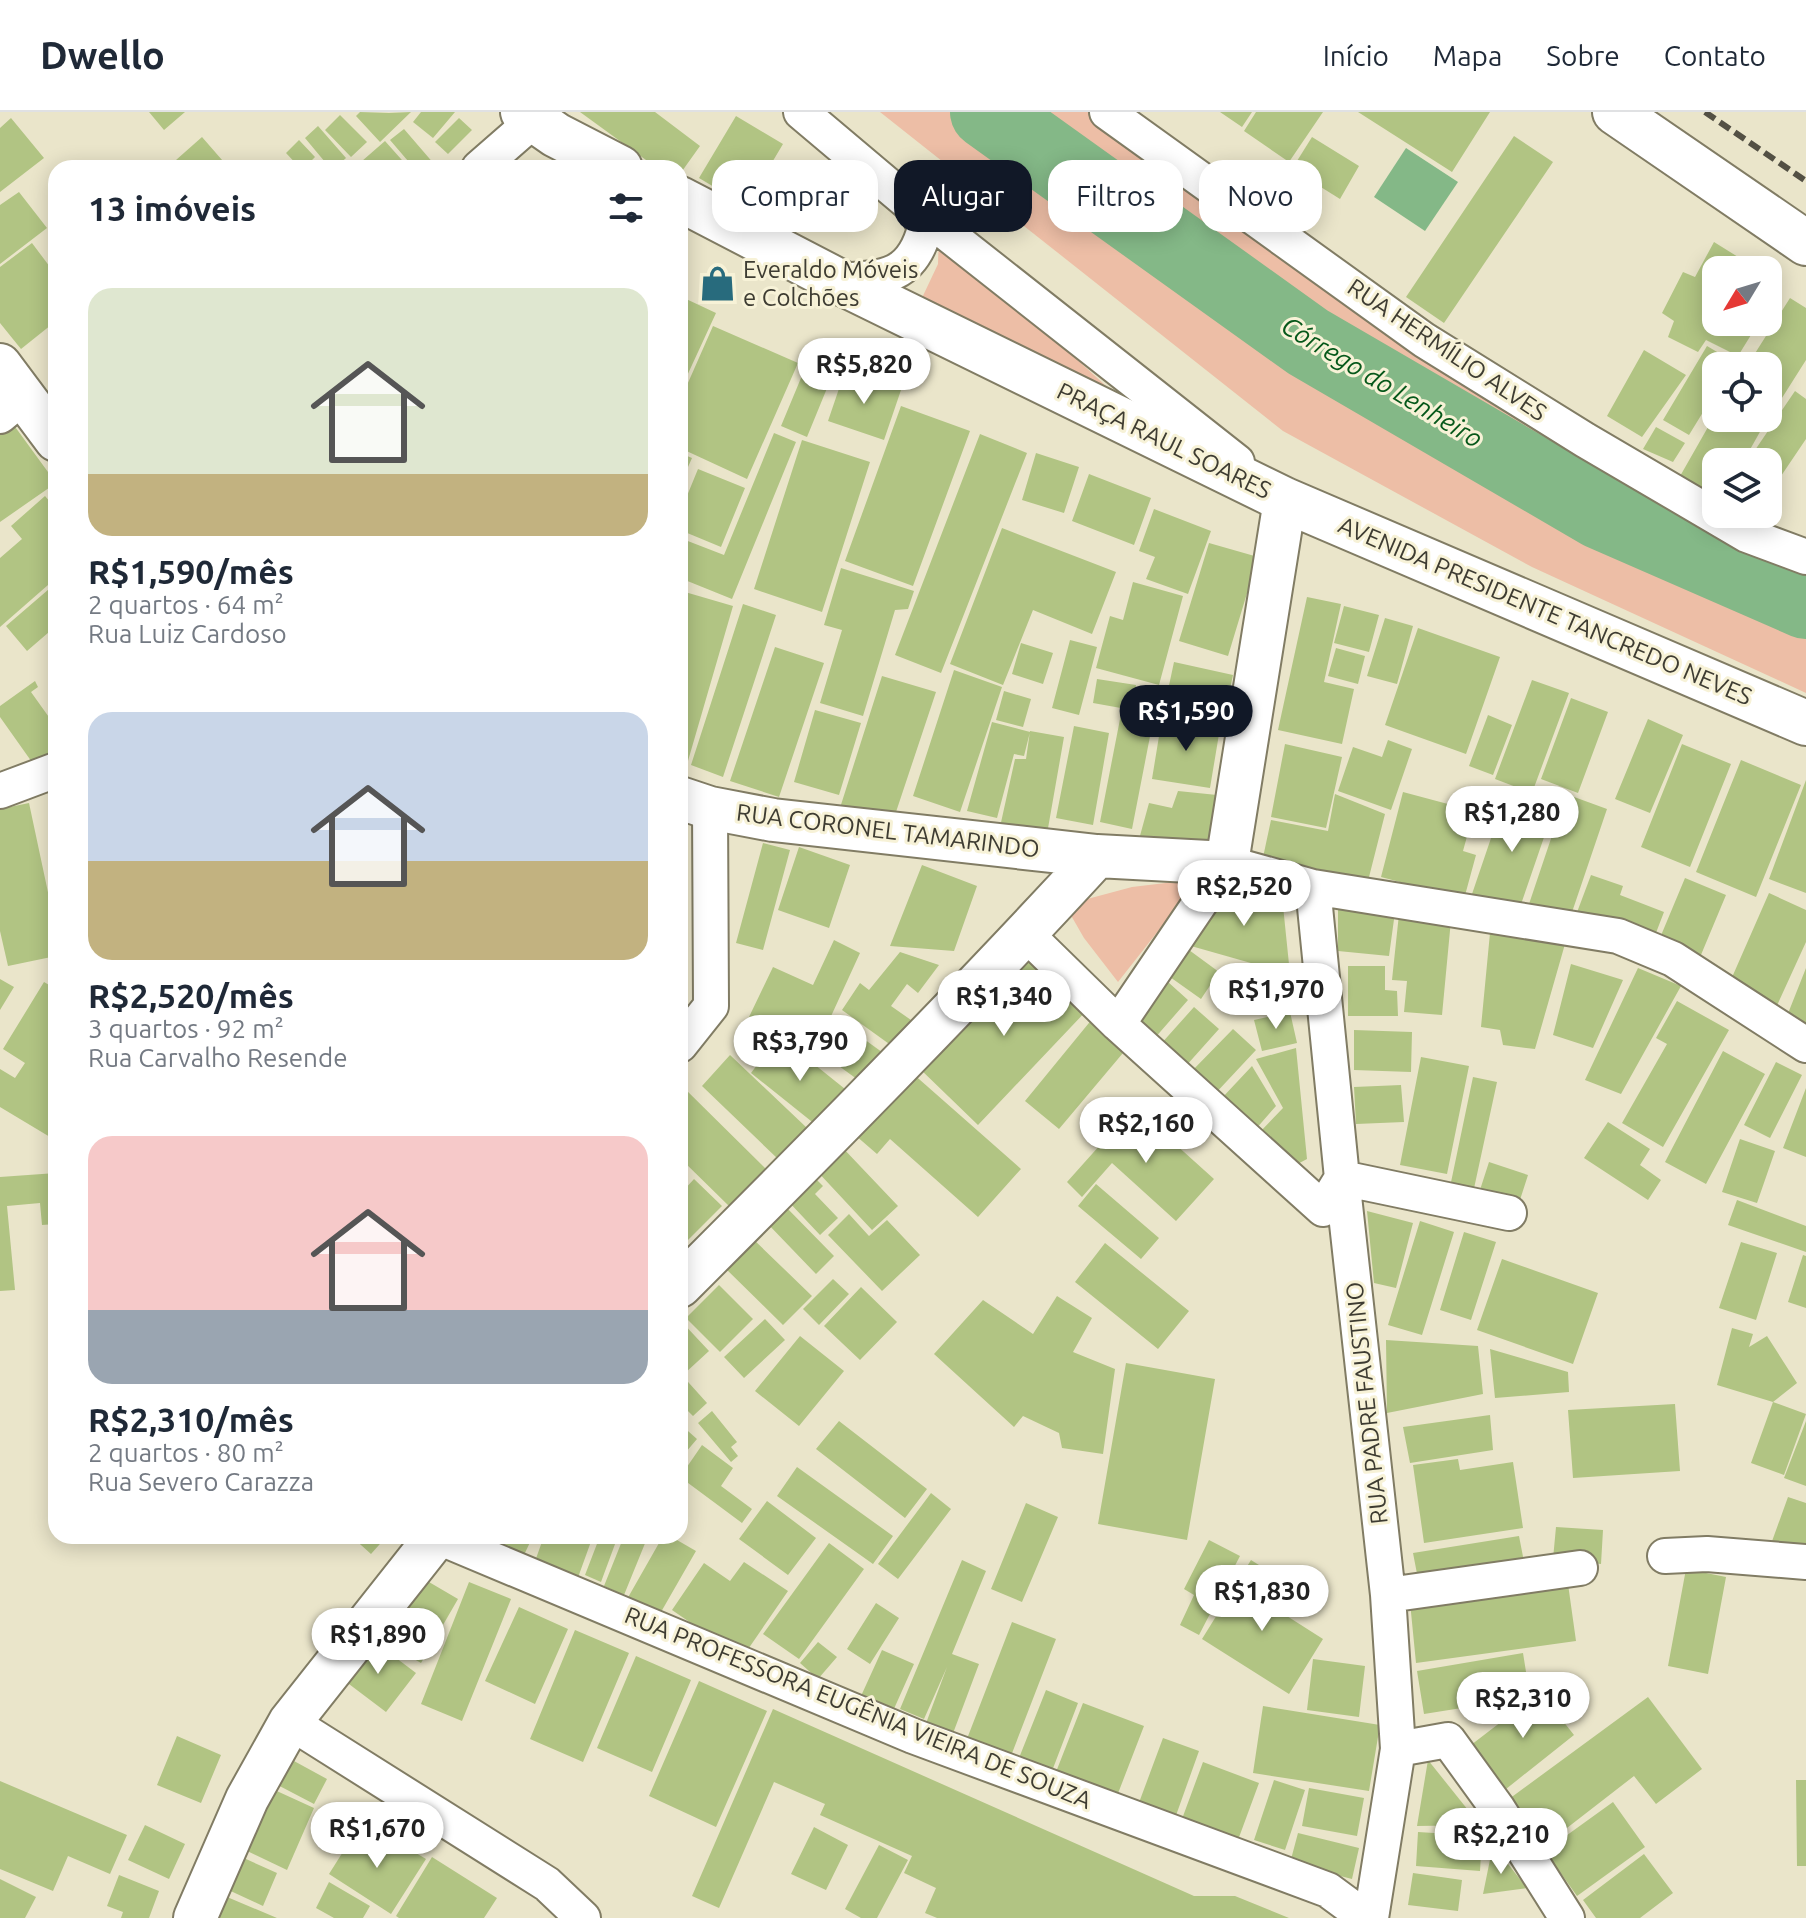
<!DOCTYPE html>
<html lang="pt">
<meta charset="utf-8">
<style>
body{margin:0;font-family:Ubuntu,sans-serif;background:#f2f2f3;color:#1f2937;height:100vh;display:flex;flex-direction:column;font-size:30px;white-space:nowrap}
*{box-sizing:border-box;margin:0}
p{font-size:26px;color:#747a83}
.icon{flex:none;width:44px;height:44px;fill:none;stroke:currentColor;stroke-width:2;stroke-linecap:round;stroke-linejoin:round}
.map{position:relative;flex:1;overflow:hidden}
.sheet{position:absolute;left:48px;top:48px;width:640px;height:1384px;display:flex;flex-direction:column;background:#fff;border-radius:24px;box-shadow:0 4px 20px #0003}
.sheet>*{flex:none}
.top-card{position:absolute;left:712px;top:48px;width:760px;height:72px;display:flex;gap:16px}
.needle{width:52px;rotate:232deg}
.buttons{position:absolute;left:1702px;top:144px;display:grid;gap:16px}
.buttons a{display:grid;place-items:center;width:80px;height:80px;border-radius:16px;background:#fff;box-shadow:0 4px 20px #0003;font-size:40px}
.price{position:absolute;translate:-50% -68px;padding:0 18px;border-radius:28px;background:#fff;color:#222;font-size:26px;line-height:52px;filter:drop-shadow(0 2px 4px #0008)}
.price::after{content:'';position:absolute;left:50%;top:48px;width:24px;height:18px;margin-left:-12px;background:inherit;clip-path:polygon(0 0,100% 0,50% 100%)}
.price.selected{background:#111827;color:#fff}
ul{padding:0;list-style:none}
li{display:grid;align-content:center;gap:16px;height:424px;padding:0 40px}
li span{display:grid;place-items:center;height:248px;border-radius:24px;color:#555}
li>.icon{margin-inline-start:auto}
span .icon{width:144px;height:144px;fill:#fffc;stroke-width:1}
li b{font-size:34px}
h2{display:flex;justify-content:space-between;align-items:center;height:96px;padding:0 40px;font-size:34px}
.pill{padding:0 28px;border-radius:24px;background:#fff;box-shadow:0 4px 20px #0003;font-size:28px;line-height:72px}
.pill.selected{background:#111827;color:#fff}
header{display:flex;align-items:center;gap:48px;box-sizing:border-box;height:112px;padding:0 40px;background:#fff;border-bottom:2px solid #e0e1e3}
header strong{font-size:38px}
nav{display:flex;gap:44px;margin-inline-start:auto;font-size:28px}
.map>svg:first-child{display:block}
.green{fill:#edbea6}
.water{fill:#84b887}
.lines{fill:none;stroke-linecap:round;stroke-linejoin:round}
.river{stroke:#84b887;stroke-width:74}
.building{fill:#b1c483}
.minor-casing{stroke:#817c64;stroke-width:38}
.tertiary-casing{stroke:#817c64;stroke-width:46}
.trunk-casing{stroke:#817c64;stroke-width:48}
.minor{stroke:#fff;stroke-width:34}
.tertiary{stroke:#fff;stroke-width:42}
.trunk{stroke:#fff;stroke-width:44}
.rail{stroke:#535044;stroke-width:6;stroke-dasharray:12 6;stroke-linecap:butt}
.labels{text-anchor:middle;stroke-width:6;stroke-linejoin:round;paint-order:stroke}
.poi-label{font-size:24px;fill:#3e3c32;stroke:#f7f2d7;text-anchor:start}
.street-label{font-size:24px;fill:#3e3c32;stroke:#f7f2d7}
.water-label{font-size:26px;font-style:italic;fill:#06581a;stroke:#f7f2d7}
</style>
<header>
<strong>Dwello</strong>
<nav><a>Início</a><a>Mapa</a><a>Sobre</a><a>Contato</a></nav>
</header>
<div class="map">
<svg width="1806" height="1806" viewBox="0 0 1806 1806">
<rect width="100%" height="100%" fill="#eae5ca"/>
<!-- green -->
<path class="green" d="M880,0H1095L1806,454V581L1532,455L1283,319Z
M939,122L1106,274L1101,282L921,188L938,152Z
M1199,767L1118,870L1084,826L1065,793L1132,775Z"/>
<!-- water -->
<path class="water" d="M1406,36L1458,70L1425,119L1374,85Z"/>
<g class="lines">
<!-- river -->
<path class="river" d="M987,0L1308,230L1600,400L1806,490"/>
</g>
<!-- building -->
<path class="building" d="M149,0H185L164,18Z
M360,0L389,1L411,0L380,30L356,4Z
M421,0H455L433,26L413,10Z
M580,0H655L700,34L680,62V56H657Z
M1220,0H1252L1242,15Z
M1256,0H1323L1289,50L1244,19Z
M1358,0H1490L1452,60Z
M340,3L367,30L351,45L325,18Z
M736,4L783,32L746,94L699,66Z
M11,6L44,46L0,80V16Z
M459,6L472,18L448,42L435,30Z
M318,14L346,46L335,56H330L305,26Z
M404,17L435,53L432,56H414L390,28Z
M1514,24L1553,50L1444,211L1406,185Z
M202,25L229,56H183L176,48Z
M1312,25L1359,54L1340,87L1292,57Z
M299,28L315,45L304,56H300L286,41Z
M385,29L409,56H354Z
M19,80L47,116L0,152V93Z
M1714,130L1759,158H1716V210H1759L1738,244L1706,228L1698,240L1668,225L1674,209L1662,201L1683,160L1695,165Z
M32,131L56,163V209L21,237L0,211V155Z
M1768,164L1782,173L1768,196Z
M684,186L716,201L680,279V196Z
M1790,186L1806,196V248L1768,308V254H1747Z
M713,214L798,251L747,367L680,336V289Z
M1707,234L1734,250L1731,254H1716V279L1689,323L1663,308Z
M1644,238L1686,263L1642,325L1607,304Z
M806,254L832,264L807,325L781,314Z
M845,259L901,278L884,328L828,309Z
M1795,279L1806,287V327L1781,364L1768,355V350H1760L1751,344Z
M901,294L970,319L913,474L845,449Z
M1716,301V306H1739L1761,318L1743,350H1716V387L1679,366Z
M13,312L56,371L0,410V322Z
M1656,315L1685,331L1673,350L1643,337Z
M774,321L796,330L732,487L680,466V426L724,443Z
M980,322L1027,341L941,561L895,543Z
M802,328L870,350L822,500L754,477Z
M680,341L692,346L680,373Z
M1036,341L1079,355L1064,401L1022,388Z
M698,357L745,376L721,435L680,418V401Z
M1089,362L1151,386L1134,433L1072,409Z
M45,384L56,397V466L0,515V446L22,427L11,414Z
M1154,397L1211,419L1188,482L1146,467L1155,445L1139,439Z
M1002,416L1116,460L1092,522L1033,498L1003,573L950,552Z
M1209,431L1258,445L1228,544L1179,529Z
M841,456L914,479L908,497L895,498L863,604L820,591L842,518L824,513Z
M1133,470L1183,484L1159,573L1096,556L1110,504L1123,508Z
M56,471V514L27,539L6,514Z
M685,480L733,494L681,673L680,495Z
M1307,485L1341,492L1324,570L1354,577L1342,632L1278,618Z
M743,492L776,503L723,665L691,653Z
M1344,494L1379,503L1369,540L1334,531Z
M1385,506L1413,514L1397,572L1367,564Z
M1418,516L1500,545L1466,642L1385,613Z
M1070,528L1097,535L1079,603L1052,596Z
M1021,531L1053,541L1043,572L1012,562Z
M775,535L824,551L779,685L730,669Z
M1336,536L1365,544L1358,572L1328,564Z
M1174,550L1233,563L1223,610L1164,597Z
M954,558L1002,575L960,700L913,684Z
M882,564L936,580L892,712L839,699Z
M1097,567L1136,573L1132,598L1093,591Z
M1532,568L1569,581L1532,681L1495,667Z
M35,569L38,575L31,580L56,615V638L34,653L0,605V594Z
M1004,579L1031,587L1023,615L996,608Z
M1571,586L1608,600L1578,681L1541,667Z
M815,598L861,611L839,683L794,670Z
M1121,602L1153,609L1132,717L1100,710Z
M1488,603L1512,613L1493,663L1469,654Z
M1162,606L1220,616L1210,676L1152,667Z
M1648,607L1683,623L1650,701L1615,687Z
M992,610L1030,620L1024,644L1014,642L997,706L967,699Z
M1074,614L1109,621L1093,713L1056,706Z
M1030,619L1064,625L1047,722L1000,715L1015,647H1026Z
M1388,628L1412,637L1391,698L1338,679L1353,635L1382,645Z
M1285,632L1342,645L1326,716L1271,705Z
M1682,632L1731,652L1690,755L1641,735Z
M1741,648L1801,673L1756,785L1696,760Z
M1806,668V781L1769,767Z
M56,672V724H54L47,673Z
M1178,679L1217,683L1211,739L1138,731L1149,691L1172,696Z
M1403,680L1474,699L1463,739L1476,743L1464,787L1381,765Z
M1335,682L1385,702L1368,769L1262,750L1271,708L1328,719Z
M1566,682L1607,697L1569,809L1528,795Z
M1505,685L1552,702L1519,798L1472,782Z
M29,691L56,818V844L8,854L0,819V697Z
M763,731L790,738L763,838L736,831Z
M799,735L850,753L829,816L778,798Z
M922,753L977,774L954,839L890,834Z
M1591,763L1623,774L1620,783L1664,800L1654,826L1576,803Z
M1685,766L1726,783L1698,850L1657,833Z
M1223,771L1282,784L1290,862L1184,832Z
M1769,781L1806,798V830L1774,900L1726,879Z
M1338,790L1395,800L1389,844L1338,839Z
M1399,802L1451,808L1442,903L1404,900L1407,869L1392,868Z
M1490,821L1565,832L1535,937L1503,933L1500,918L1481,915Z
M834,828L860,841L816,937L749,905L773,855L813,873Z
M1029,838L1089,896L978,1013L918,955Z
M1189,838L1219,860L1201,887L1170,865Z
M900,840L939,853L918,881L907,872L891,894L911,908L892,934L842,898L860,871L869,878Z
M1571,852L1623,868L1593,936L1553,923Z
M1348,854H1385V878L1397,879L1398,904H1348Z
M1638,856L1681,874L1621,982L1585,968Z
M1806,856V911L1787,904Z
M0,867L14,875L0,898Z
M1287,869L1291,895L1246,901L1243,874Z
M44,870L56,877V1014L50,1025L0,995V957L15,966L25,951L3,937Z
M1168,870L1188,888L1154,927L1134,907Z
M1677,889L1729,918L1663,1035L1622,1011L1667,932L1656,926Z
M1194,895L1219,917L1185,955L1160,933Z
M1290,900L1297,931L1262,939L1254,908Z
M1093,906L1128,935L1059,1017L1025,989Z
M839,909L886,943L865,973L817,938Z
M1233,917L1256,938L1213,984L1189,962Z
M1354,918L1412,920L1411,960L1354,958Z
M779,924L850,981L821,1017L751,961Z
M1296,936L1307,1047L1290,1056L1259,1021L1283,996L1256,947Z
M1723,939L1765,962L1706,1072L1665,1050Z
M730,943L807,1016L778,1047L702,974Z
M1421,945L1469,954L1447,1062L1400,1053Z
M1776,950L1802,963L1770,1026L1744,1013Z
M1252,954L1276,994L1255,1018L1221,987Z
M911,960L1021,1057L978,1105L890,1027L877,1042L855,1023Z
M1473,965L1497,970L1473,1081L1450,1075Z
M680,972L768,1059L731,1096L680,1046Z
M1401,973L1404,1010L1356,1012L1354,975Z
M1806,976V1045L1783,1036Z
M1134,995L1214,1067L1176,1109L1112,1051L1082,1085L1067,1070Z
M1608,1010L1650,1037L1640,1053L1661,1068L1648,1088L1584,1046Z
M1740,1027L1775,1039L1757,1091L1722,1080Z
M841,1034L898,1094L872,1118L816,1058Z
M1489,1050L1528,1063L1518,1094L1479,1081Z
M56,1061V1112L42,1113L40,1091L7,1094L15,1178L0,1179V1065Z
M812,1063L823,1074L815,1082L838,1106L820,1123L787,1088Z
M694,1067L722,1094L680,1136V1076L683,1079Z
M1096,1072L1159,1126L1141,1147L1078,1094Z
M1737,1088L1806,1114V1140L1728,1113Z
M784,1093L834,1144L816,1162L766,1110Z
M1367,1099L1413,1111L1396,1176L1374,1171Z
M849,1102L869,1124L887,1108L920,1143L882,1179L828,1123Z
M1420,1109L1454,1120L1422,1223L1388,1213Z
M1464,1120L1496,1130L1471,1208L1440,1198Z
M751,1125L812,1184L783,1213L722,1153Z
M1741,1130L1777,1141L1756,1208L1719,1196Z
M1105,1131L1189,1199L1158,1237L1075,1170Z
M1803,1143L1806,1144V1196L1788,1190Z
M1502,1147L1598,1181L1573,1252L1477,1218Z
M833,1167L849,1182L819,1213L803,1197Z
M719,1173L753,1207L720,1240L686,1206Z
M861,1175L897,1210L860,1248L824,1214Z
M1057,1184L1092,1206L1073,1240L1115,1257L1103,1342L1062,1336L1059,1321L1023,1304L1014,1315L934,1242L983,1188L1033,1222Z
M765,1207L785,1228L744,1266L724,1245Z
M680,1208L709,1239L684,1262L680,1259Z
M1732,1216L1753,1222L1749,1235L1767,1224L1797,1271L1773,1290L1717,1273Z
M800,1224L844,1259L799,1314L755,1279Z
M1386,1228L1478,1234L1483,1282L1387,1301Z
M1490,1237L1568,1260L1569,1280L1495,1286Z
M1126,1251L1215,1267L1187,1428L1098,1412Z
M680,1261L707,1291L693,1304L680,1291Z
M1773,1290L1806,1302L1784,1363L1751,1351Z
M1675,1292L1680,1359L1573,1366L1568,1298Z
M712,1299L737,1330L731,1335L738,1344L731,1350L698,1311Z
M1490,1303L1493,1338L1410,1351L1403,1315Z
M839,1309L927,1377L905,1406L816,1337Z
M1806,1309V1374L1784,1366Z
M680,1312L697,1327L680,1347Z
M702,1333L733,1356L721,1374L752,1397L742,1411L680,1365Z
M1458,1347L1460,1358L1513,1350L1523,1416L1424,1431L1413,1353Z
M797,1355L893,1424L873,1452L777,1384Z
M931,1381L951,1397L898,1467L878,1452Z
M1788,1385L1806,1391V1444L1771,1432Z
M767,1389L816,1426L788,1463L739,1427Z
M1026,1391L1058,1405L1022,1490L991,1477Z
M1556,1415L1603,1418L1601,1452L1553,1447Z
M351,1424H387L371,1442Z
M485,1424H533L524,1443Z
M544,1424H593L576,1471L533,1455Z
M600,1424H618L601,1470L585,1463Z
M624,1424H648L624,1483L604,1474Z
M663,1424H670L696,1439L657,1507L626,1489Z
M1519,1424L1525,1455L1419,1472L1413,1441Z
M1209,1428L1240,1444L1199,1523L1180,1513L1194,1483L1184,1477Z
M829,1431L864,1457L799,1547L763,1522Z
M962,1448L986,1459L952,1542L979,1552L952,1624L925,1614L947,1555L924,1607L900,1597Z
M1251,1448L1275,1463L1260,1487L1323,1527L1289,1582L1202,1527Z
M744,1450L788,1479L742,1546L672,1498L704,1451L730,1469Z
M1686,1457L1726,1465L1708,1562L1668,1554Z
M417,1463L458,1487L421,1551L379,1527Z
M469,1470L511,1487L462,1609L421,1592Z
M1568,1472L1576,1529L1416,1551L1410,1490Z
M876,1491L899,1506L870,1552L847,1537Z
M519,1495L568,1517L535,1592L485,1569Z
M1012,1510L1056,1527L1009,1649L965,1632Z
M575,1518L629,1541L583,1650L530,1627Z
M371,1527L416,1561L386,1600L341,1566Z
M818,1530L837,1545L818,1567L800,1551Z
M882,1538L914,1552L893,1599L861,1584Z
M1523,1541L1530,1585L1424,1602L1417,1559Z
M636,1544L691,1568L652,1660L597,1636Z
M1313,1547L1365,1554L1359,1605L1307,1598Z
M699,1569L767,1599L716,1715L649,1684Z
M1046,1578L1078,1591L1052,1659L1019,1646Z
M1540,1580L1574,1623L1506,1677L1471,1633Z
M1648,1585L1702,1657L1656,1692L1634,1664L1545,1733L1509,1687Z
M1083,1591L1144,1614L1117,1684L1056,1660Z
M1263,1594L1380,1613L1369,1679L1253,1661Z
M773,1597L1194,1784H1235L1289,1806H937L925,1801L936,1776L904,1761L912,1744L820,1703L825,1692L774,1670L719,1796L692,1784Z
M177,1624L221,1643L201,1691L157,1673Z
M1163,1626L1199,1639L1174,1709L1137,1696Z
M283,1643L327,1667L314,1692L270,1669Z
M1428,1648L1480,1713L1417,1714Z
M1203,1650L1259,1671L1238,1728L1182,1707Z
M1274,1668L1305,1678L1285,1738L1254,1728Z
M1796,1668H1806V1754H1797Z
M0,1669L127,1723L110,1762L68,1744L53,1779L0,1757Z
M268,1675L314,1696L287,1758L241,1736Z
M1309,1676L1364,1686L1357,1724L1302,1714Z
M1613,1690L1645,1735L1577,1784L1545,1739Z
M145,1713L185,1732L169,1767L128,1748Z
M814,1715L848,1733L826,1778L791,1762Z
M358,1716L391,1737L396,1729L426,1747L391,1802L329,1762Z
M1418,1720L1482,1724L1480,1759L1416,1754Z
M1298,1721L1359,1736L1352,1767L1290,1751Z
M879,1733L908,1748L877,1806H861L845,1797Z
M1493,1733L1527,1776L1483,1782Z
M1644,1742L1673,1781L1640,1806H1596L1583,1788Z
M237,1743L277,1761L263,1794L222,1775Z
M432,1745L497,1786L484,1806H399L396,1804Z
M1413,1761L1462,1768L1458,1799L1408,1793Z
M119,1763L159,1779L149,1806H121L123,1800L107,1794Z
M0,1767L36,1785L25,1806H0Z
M329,1770L370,1794L363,1806H334L316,1796Z
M220,1782L277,1806H210Z"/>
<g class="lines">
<defs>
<path id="minor" d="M801,0L916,97L1237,350
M1107,0L1424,228L1585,328L1747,423L1806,445
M479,56L534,8L539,0
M838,169C884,166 912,166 925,116L916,97
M0,304L23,285
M0,679L56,658
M1313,775L1342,1066L1388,1483L1398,1637L1371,1806
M1026,822L1118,912L1323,1097L1342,1066L1509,1101
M1118,912L1227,751L1313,775L1618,824L1673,847L1806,933
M680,933L711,894L710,696
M436,1424L913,1624L1328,1778L1366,1806
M1665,1444L1707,1442L1806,1450
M1388,1483L1580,1456
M290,1610L547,1772L583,1806
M1398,1637L1448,1628L1498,1697L1567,1806"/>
<path id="tertiary" d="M0,253L56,328
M680,686L710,696L773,708L1097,744L1227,751L1285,388
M680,1174C821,1033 962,891 1097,744
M195,1806L247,1687L290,1610L437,1424"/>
<path id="trunk" d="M523,0L556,23L620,56
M1615,0L1806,131
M680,87L838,169L1285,388L1806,611"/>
</defs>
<!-- minor casing -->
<use href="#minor" class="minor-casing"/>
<!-- tertiary casing -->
<use href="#tertiary" class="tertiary-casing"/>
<!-- trunk casing -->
<use href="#trunk" class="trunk-casing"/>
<!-- minor -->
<use href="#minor" class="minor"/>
<!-- tertiary -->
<use href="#tertiary" class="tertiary"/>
<!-- trunk -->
<use href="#trunk" class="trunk"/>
<!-- rail -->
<path class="rail" d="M1705,0L1806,69"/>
</g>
<!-- icons -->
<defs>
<symbol id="shop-bare" viewBox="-9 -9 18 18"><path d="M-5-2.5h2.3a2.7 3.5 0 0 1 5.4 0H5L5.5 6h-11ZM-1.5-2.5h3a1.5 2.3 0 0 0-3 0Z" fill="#286b7d" stroke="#f7f2d7" stroke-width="2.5" paint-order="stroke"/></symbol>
</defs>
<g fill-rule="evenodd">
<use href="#shop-bare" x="692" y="146" width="51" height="51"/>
</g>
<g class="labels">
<!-- poi labels -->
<g class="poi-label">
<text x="743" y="166">Everaldo Móveis<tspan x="743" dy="28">e Colchões</tspan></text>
</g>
<!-- street labels -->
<g class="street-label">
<text transform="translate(1447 238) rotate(34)" y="8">RUA HERMÍLIO ALVES</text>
<text transform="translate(1164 329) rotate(26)" y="8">PRAÇA RAUL SOARES</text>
<text transform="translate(1545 499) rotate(23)" y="8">AVENIDA PRESIDENTE TANCREDO NEVES</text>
<text transform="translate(888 719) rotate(7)" y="8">RUA CORONEL TAMARINDO</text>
<text transform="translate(1367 1291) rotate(-96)" y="8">RUA PADRE FAUSTINO</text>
<text transform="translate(858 1596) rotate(22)" y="8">RUA PROFESSORA EUGÊNIA VIEIRA DE SOUZA</text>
</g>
<!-- water labels -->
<g class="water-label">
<text transform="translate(1382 270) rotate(31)" y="9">Córrego do Lenheiro</text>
</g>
</g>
</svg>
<div class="buttons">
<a><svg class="needle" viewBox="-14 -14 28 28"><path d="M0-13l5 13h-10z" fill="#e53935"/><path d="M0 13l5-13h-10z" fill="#747a83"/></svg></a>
<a><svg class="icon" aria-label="locate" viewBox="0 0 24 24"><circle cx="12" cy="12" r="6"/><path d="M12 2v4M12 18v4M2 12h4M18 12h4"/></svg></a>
<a><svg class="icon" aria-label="layers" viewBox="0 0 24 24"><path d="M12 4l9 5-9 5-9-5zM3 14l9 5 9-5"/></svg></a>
</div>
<b class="price" style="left:864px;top:294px">R$5,820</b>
<b class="price selected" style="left:1186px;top:641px">R$1,590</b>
<b class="price" style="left:1512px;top:742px">R$1,280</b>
<b class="price" style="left:1244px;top:816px">R$2,520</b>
<b class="price" style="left:1276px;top:919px">R$1,970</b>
<b class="price" style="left:1004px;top:926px">R$1,340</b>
<b class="price" style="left:800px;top:971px">R$3,790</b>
<b class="price" style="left:1146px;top:1053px">R$2,160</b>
<b class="price" style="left:1262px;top:1521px">R$1,830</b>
<b class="price" style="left:378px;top:1564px">R$1,890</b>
<b class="price" style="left:1523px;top:1628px">R$2,310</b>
<b class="price" style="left:377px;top:1758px">R$1,670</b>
<b class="price" style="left:1501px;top:1764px">R$2,210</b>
<div class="top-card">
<a class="pill">Comprar</a>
<a class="pill selected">Alugar</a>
<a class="pill">Filtros</a>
<a class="pill">Novo</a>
</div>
<section class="sheet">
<h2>13 imóveis<svg class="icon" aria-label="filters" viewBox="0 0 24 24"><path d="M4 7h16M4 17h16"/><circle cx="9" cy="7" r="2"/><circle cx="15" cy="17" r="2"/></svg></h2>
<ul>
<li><span style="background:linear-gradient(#dfe7d0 75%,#c2b280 0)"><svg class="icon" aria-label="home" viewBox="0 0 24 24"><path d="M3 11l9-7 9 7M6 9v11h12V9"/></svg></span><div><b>R$1,590/mês</b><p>2 quartos · 64 m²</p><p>Rua Luiz Cardoso</p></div></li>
<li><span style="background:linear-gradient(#c9d6e8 60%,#c2b280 0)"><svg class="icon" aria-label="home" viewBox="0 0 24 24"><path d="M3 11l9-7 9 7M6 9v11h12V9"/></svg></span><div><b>R$2,520/mês</b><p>3 quartos · 92 m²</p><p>Rua Carvalho Resende</p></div></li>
<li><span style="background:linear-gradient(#f6c9c9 70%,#9aa5b1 0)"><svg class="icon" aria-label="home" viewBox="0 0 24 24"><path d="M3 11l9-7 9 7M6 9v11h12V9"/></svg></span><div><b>R$2,310/mês</b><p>2 quartos · 80 m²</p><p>Rua Severo Carazza</p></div></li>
</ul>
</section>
</div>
